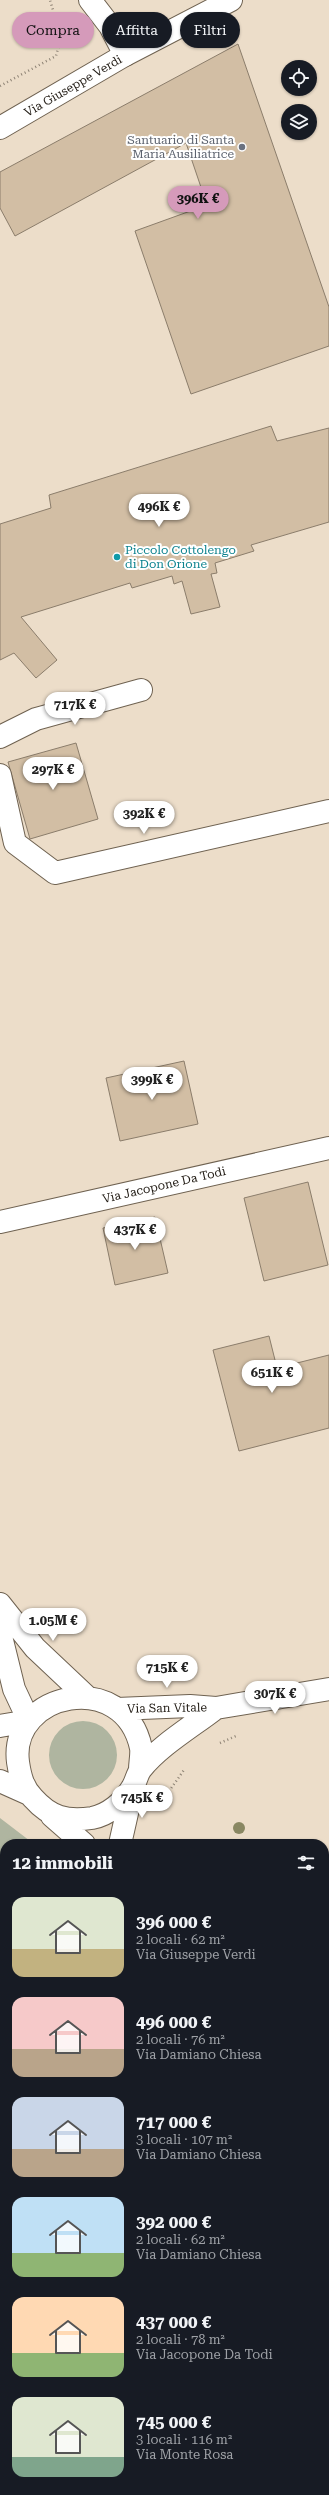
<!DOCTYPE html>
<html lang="it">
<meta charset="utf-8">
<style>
body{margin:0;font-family:"Roboto Serif",serif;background:#242831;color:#f1f3f6;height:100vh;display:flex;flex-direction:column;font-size:15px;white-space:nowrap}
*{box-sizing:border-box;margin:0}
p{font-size:13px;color:#9ea1a6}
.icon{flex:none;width:22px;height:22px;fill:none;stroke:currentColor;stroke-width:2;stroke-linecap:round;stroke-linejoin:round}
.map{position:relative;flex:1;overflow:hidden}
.drawer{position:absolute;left:0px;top:1839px;width:329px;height:656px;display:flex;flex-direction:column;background:#171b24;border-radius:16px 16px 0 0;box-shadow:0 1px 3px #0004}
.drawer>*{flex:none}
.top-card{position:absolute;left:12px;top:12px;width:305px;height:36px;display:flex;gap:8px}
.buttons{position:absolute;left:281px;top:60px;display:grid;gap:8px}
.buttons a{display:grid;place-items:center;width:36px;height:36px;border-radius:50%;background:#171b24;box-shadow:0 1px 3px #0004;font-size:20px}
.price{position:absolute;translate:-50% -34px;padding:0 9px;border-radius:14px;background:#fff;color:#222;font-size:13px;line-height:26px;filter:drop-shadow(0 1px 2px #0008)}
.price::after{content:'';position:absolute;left:50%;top:24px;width:12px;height:9px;margin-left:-6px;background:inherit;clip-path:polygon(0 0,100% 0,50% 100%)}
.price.on{background:#d59aba;color:#111}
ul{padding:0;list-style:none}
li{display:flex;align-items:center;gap:12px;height:100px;padding:0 12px}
li span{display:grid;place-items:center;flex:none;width:112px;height:80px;border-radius:12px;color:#555}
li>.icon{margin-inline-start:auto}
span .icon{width:48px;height:48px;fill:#fffc;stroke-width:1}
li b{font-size:17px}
h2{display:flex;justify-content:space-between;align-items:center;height:48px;padding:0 12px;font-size:17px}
.tag{padding:0 14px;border-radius:18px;background:#171b24;box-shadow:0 1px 3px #0004;font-size:14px;line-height:36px}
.tag.on{background:#d59aba;color:#111}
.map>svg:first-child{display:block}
.green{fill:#afb5a0}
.building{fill:#d2bea4;stroke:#8b7d6b}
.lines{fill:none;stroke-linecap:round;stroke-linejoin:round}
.minor-casing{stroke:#6f6251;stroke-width:24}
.tertiary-casing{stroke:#6f6251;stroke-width:24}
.path{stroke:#8e8375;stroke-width:2.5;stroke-dasharray:1 3;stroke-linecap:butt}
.minor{stroke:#fff;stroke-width:22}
.tertiary{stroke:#fff;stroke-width:22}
.tree{fill:#898762}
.worship-dot{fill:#6b7280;stroke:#fff;stroke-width:1.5}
.culture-dot{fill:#0f9aa8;stroke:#fff;stroke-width:1.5}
.labels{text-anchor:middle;stroke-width:4;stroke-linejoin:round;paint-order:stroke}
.street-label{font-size:12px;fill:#221c15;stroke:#fff}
.worship-label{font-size:12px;fill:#5b616d;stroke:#fff;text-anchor:end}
.culture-label{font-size:12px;fill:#0d838f;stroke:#fff;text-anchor:start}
</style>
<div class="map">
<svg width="329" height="2495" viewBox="0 0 329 2495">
<rect width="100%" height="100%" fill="#ecddc9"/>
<!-- green -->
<path class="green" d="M49 1755a34 34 0 1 1 68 0a34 34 0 1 1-68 0Z
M0,1818L34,1844H5V2490H296L297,2495H0Z"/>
<!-- building -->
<path class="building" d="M238,44L329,307V346L191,394L135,231L207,205L186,143L15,236L0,208V172Z
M271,426L277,441L329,428V522L251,545L254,551L215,563L217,573L211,574L220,607L191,614L182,581L174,584L172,576L132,588L130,583L21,617L57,660L36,678L14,653L0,660V524L51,508L49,495Z
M76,743L98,819L30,839L8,762Z
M184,1061L198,1124L120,1141L106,1078Z
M308,1182L328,1265L264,1281L244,1198Z
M155,1217L168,1273L115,1285L103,1228Z
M269,1336L277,1368L329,1355V1428L239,1451L213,1350Z"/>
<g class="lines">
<defs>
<path id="minor" d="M90,0L110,26L125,55
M0,737L36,719L141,690
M0,775L15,843L55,873L329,811
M0,1222L329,1148
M0,1604L35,1648L87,1697
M0,1632L14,1689L29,1721L0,1726
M117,1709L190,1706L216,1708L329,1689
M140,1769C140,1763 142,1754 141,1748C124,1668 9,1692 18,1762C20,1776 23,1788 33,1798C50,1817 66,1822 92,1818C108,1815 124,1802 132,1788C136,1782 137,1774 141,1769C159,1746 193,1726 216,1708
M0,1781L29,1794
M52,1816L84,1844
M120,1844L132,1791
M324,2314L329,2312
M324,2455L329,2469"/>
<path id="tertiary" d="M0,128L125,55L231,0"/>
</defs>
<!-- minor casing -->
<use href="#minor" class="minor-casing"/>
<!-- tertiary casing -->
<use href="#tertiary" class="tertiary-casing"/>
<!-- path -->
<path class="path" d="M0,86L56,56L61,37L50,0
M220,1743L236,1736
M162,1801L184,1770"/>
<!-- minor -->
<use href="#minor" class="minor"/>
<!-- tertiary -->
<use href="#tertiary" class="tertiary"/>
</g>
<!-- trees -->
<circle class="tree" cx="239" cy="1828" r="6"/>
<!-- markers -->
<circle class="worship-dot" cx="242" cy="147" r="4"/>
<circle class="culture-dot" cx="117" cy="557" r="4"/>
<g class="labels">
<!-- street labels -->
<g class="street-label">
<text transform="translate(73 86) rotate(-30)" y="4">Via Giuseppe Verdi</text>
<text transform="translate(164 1185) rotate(-13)" y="4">Via Jacopone Da Todi</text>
<text transform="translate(167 1708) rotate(-1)" y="4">Via San Vitale</text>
</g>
<!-- worship labels -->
<g class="worship-label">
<text x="234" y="144">Santuario di Santa<tspan x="234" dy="14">Maria Ausiliatrice</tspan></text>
</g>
<!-- culture labels -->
<g class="culture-label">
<text x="125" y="554">Piccolo Cottolengo<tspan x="125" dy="14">di Don Orione</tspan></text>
</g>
</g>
</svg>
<div class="buttons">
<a><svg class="icon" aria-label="locate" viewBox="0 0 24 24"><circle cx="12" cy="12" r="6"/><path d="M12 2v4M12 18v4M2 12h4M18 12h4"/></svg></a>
<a><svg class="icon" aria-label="layers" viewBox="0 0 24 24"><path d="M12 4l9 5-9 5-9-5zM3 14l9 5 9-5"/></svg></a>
</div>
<b class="price on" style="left:198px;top:220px">396K €</b>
<b class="price" style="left:159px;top:528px">496K €</b>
<b class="price" style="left:75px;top:726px">717K €</b>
<b class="price" style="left:53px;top:791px">297K €</b>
<b class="price" style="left:144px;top:835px">392K €</b>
<b class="price" style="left:152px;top:1101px">399K €</b>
<b class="price" style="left:135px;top:1251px">437K €</b>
<b class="price" style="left:272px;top:1394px">651K €</b>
<b class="price" style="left:53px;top:1642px">1.05M €</b>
<b class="price" style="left:167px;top:1689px">715K €</b>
<b class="price" style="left:275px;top:1715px">307K €</b>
<b class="price" style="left:142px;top:1819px">745K €</b>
<div class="top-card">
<a class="tag on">Compra</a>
<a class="tag">Affitta</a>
<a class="tag">Filtri</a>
</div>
<section class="drawer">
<h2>12 immobili<svg class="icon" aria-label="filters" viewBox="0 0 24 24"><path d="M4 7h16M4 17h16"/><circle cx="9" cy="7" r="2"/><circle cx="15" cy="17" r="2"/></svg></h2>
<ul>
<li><span style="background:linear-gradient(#dfe7d0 65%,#c2b280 0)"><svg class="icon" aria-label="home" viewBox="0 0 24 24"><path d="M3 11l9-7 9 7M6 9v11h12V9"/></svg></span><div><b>396 000 €</b><p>2 locali · 62 m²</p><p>Via Giuseppe Verdi</p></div></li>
<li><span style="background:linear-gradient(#f6c9c9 65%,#b9a48a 0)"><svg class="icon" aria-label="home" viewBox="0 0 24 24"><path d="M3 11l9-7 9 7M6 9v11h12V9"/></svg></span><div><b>496 000 €</b><p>2 locali · 76 m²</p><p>Via Damiano Chiesa</p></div></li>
<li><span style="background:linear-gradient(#c9d6e8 65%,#b9a48a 0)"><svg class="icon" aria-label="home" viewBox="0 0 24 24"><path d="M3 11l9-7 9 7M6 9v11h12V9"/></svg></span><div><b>717 000 €</b><p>3 locali · 107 m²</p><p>Via Damiano Chiesa</p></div></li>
<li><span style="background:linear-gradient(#bfe0f5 70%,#8fb573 0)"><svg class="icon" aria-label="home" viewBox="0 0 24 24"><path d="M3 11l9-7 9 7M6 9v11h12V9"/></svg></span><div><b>392 000 €</b><p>2 locali · 62 m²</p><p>Via Damiano Chiesa</p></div></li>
<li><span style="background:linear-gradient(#ffd9b3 70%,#8fb573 0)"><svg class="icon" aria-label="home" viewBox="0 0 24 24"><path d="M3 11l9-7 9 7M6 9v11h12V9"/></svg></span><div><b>437 000 €</b><p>2 locali · 78 m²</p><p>Via Jacopone Da Todi</p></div></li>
<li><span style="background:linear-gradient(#dfe7d0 75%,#7fa58c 0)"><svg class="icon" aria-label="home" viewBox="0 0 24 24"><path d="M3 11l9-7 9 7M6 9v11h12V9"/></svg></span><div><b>745 000 €</b><p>3 locali · 116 m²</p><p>Via Monte Rosa</p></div></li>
</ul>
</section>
</div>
